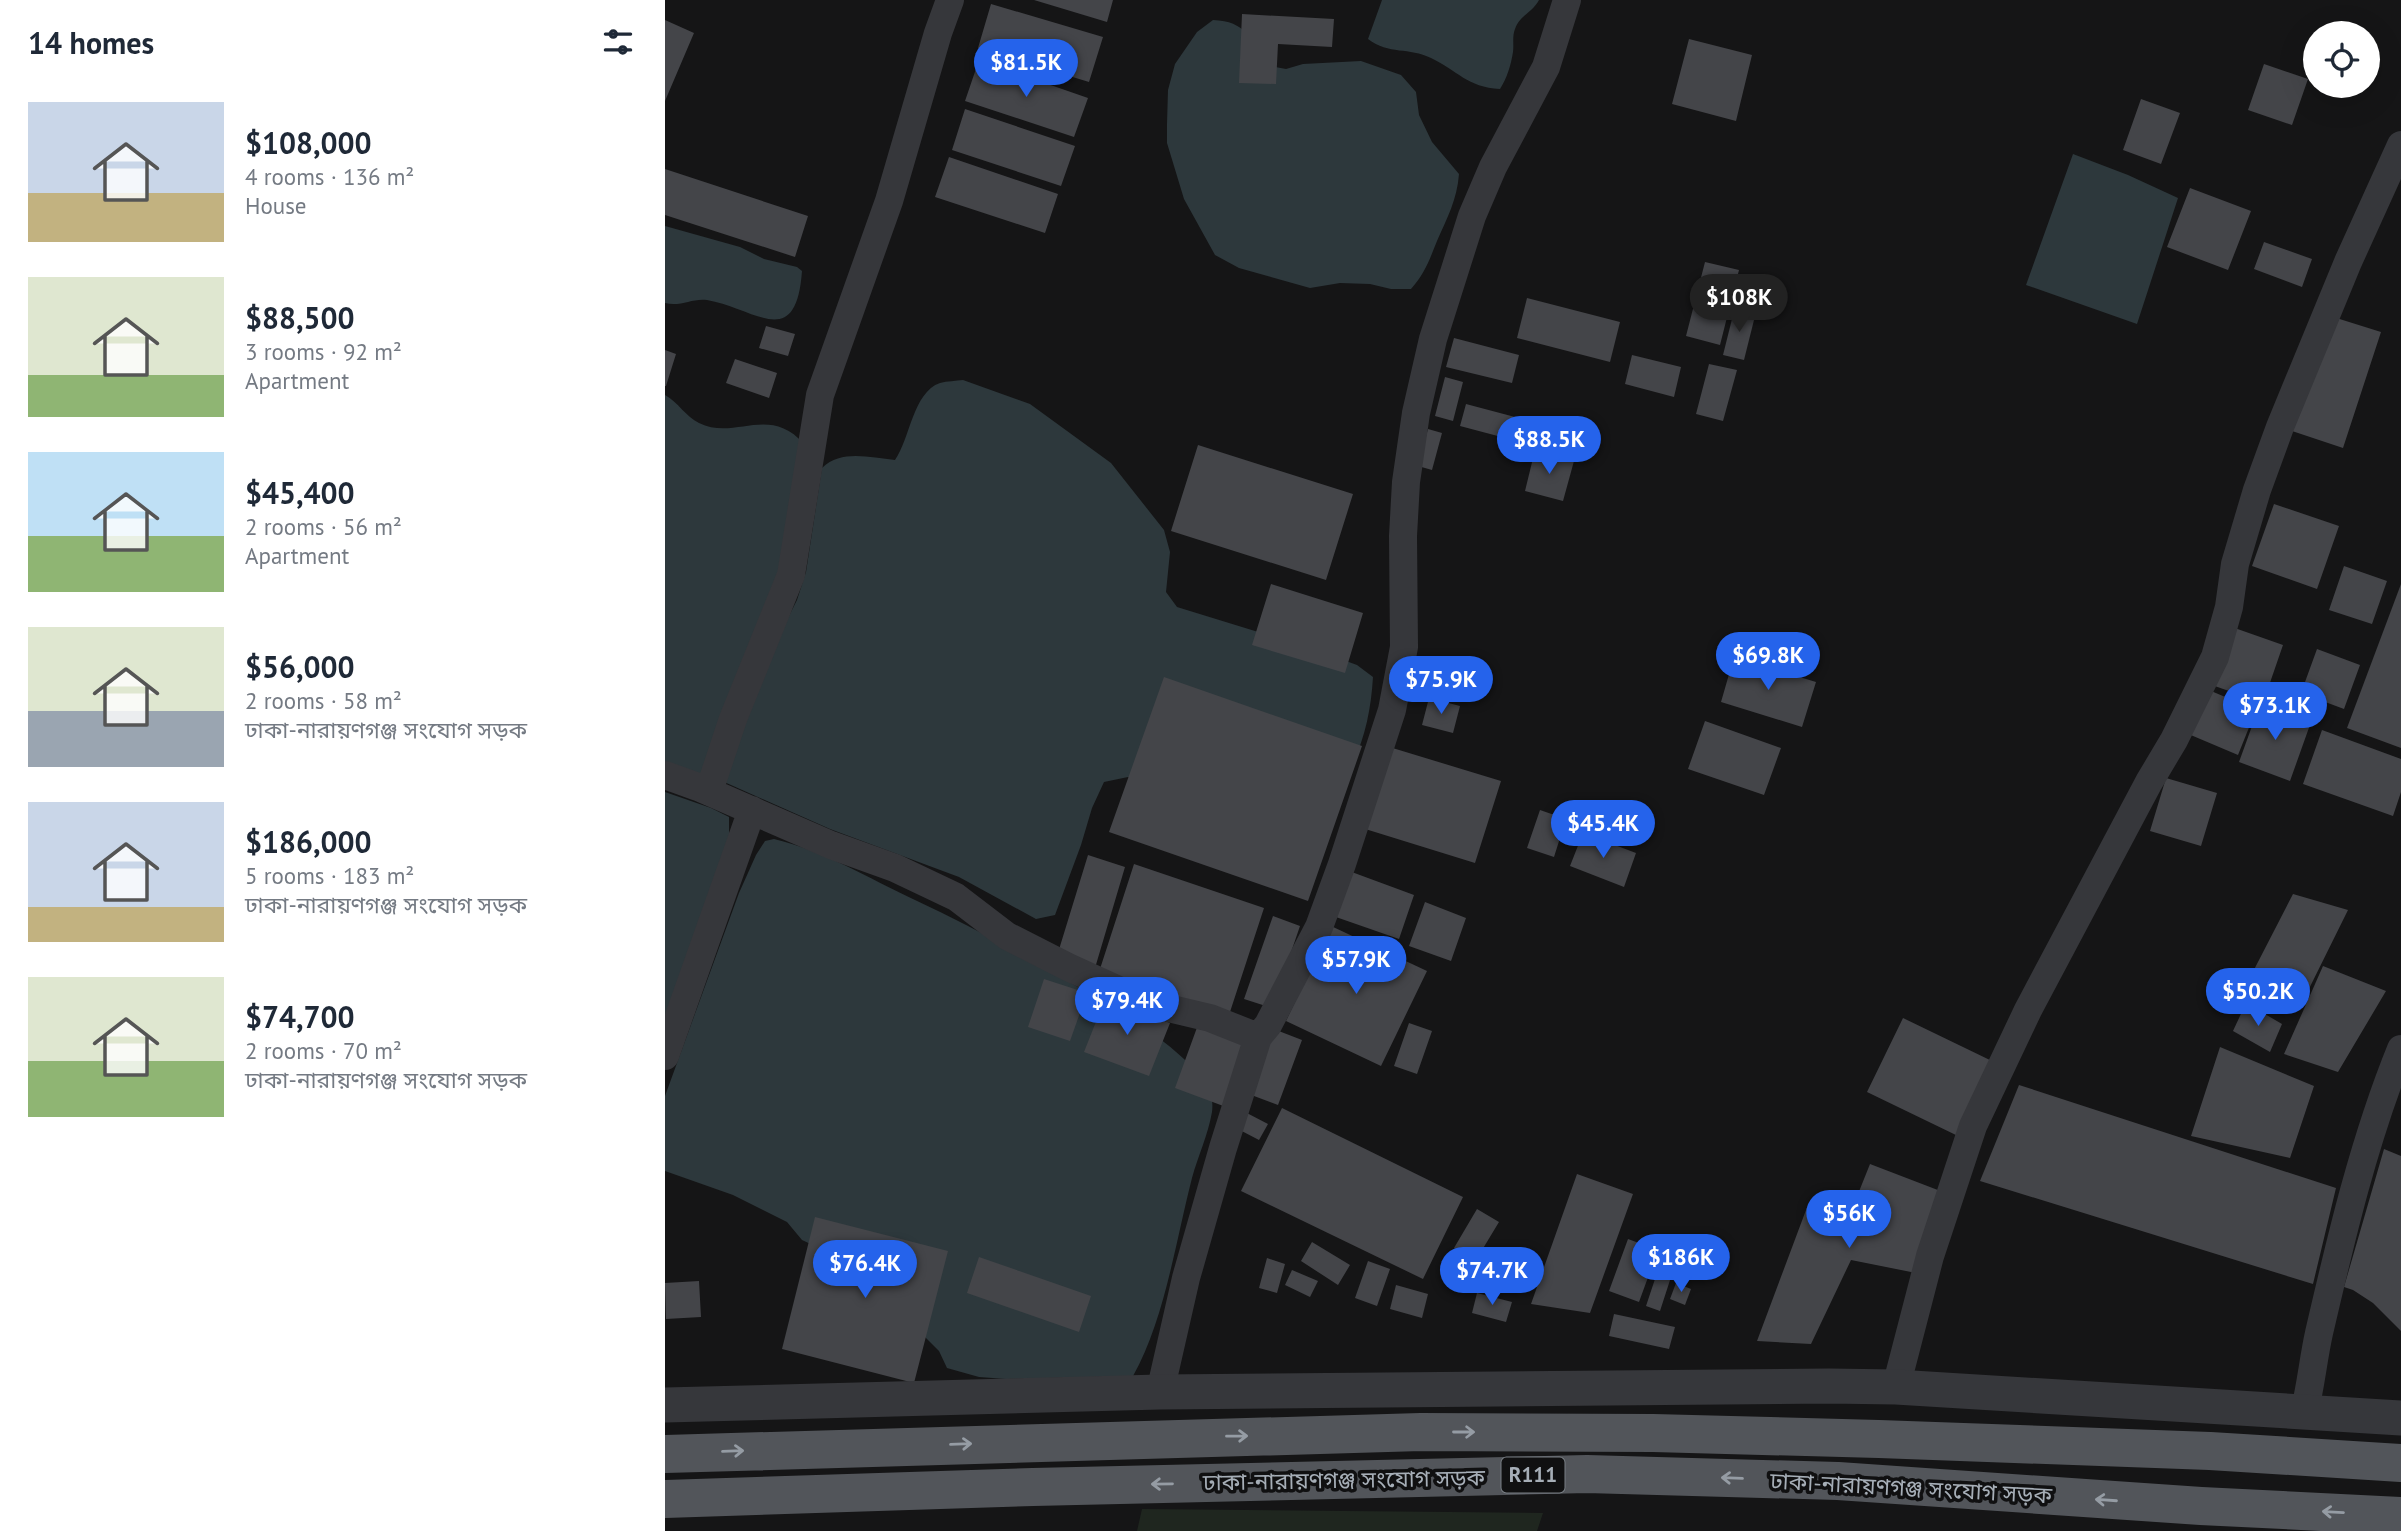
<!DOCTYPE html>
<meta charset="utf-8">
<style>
body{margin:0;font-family:"PT Sans","Noto Sans Bengali",sans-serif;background:#f6f6f7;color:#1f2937;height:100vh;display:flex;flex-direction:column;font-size:26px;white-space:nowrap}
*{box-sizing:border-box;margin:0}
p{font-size:23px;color:#747a83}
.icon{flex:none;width:38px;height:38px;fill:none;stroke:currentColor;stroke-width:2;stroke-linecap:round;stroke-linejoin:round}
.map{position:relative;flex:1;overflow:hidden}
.details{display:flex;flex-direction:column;background:#fff;width:665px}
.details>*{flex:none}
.controls{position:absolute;left:1638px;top:21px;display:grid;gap:14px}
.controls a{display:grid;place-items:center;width:77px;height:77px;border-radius:50%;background:#fff;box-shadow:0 7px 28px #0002;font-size:35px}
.price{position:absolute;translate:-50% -60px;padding:0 16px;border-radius:24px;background:#2563eb;color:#fff;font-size:23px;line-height:46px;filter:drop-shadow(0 2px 4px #0008)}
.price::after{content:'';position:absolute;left:50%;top:42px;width:21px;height:16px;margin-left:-10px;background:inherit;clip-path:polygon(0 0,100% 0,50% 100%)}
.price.on{background:#222;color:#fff}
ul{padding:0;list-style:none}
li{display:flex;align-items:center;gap:21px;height:175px;padding:0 28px}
li span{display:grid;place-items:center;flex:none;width:196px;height:140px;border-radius:0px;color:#555}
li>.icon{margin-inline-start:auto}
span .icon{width:84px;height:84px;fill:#fffc;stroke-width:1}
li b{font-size:30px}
h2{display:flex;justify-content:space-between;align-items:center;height:84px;padding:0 28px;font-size:30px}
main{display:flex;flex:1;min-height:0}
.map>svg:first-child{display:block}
.green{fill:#1f261f}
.water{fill:#2d383c}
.building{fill:#444549}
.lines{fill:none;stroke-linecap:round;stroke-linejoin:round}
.minor{stroke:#36373b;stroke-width:28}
.tertiary{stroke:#36373b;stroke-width:35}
.primary{stroke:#52555a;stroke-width:38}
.oneway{stroke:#959ca4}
.labels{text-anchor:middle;stroke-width:7;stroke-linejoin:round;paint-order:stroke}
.shield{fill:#101011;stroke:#797f85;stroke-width:2}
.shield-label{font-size:21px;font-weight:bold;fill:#a6aeb7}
.street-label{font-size:23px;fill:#a6aeb7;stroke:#101011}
</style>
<main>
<section class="details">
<h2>14 homes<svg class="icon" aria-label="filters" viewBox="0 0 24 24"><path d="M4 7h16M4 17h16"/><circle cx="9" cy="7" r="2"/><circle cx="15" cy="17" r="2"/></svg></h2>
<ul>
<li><span style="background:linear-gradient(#c9d6e8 65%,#c2b280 0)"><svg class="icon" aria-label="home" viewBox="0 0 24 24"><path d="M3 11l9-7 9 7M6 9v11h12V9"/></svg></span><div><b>$108,000</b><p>4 rooms · 136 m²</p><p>House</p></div></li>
<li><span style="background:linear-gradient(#dfe7d0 70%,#8fb573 0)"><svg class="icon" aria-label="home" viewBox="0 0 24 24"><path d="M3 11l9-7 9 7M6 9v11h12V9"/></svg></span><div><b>$88,500</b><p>3 rooms · 92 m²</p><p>Apartment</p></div></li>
<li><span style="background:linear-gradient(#bfe0f5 60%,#8fb573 0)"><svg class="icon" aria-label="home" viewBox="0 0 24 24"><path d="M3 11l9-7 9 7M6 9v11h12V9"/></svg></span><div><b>$45,400</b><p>2 rooms · 56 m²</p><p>Apartment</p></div></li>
<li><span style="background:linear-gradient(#dfe7d0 60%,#9aa5b1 0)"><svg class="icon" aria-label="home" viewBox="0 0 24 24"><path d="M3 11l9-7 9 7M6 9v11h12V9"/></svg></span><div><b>$56,000</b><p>2 rooms · 58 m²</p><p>ঢাকা-নারায়ণগঞ্জ সংযোগ সড়ক</p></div></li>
<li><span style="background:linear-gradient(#c9d6e8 75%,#c2b280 0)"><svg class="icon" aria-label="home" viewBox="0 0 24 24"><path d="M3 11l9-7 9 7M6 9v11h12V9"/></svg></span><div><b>$186,000</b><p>5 rooms · 183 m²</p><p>ঢাকা-নারায়ণগঞ্জ সংযোগ সড়ক</p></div></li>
<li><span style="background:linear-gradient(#dfe7d0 60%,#8fb573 0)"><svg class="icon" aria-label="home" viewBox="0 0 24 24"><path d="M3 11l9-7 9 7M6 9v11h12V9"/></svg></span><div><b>$74,700</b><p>2 rooms · 70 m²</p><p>ঢাকা-নারায়ণগঞ্জ সংযোগ সড়ক</p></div></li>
</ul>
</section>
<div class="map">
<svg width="1736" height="1531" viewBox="0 0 1736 1531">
<rect width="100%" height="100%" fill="#151516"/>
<!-- green -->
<path class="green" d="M477,1509L878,1513L872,1531H472Z"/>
<!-- water -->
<path class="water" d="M717,0H874C867,13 855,15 850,29C847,36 849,44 848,52C846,65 842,78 835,89C802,87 793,71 766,58C744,47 724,55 703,39Z
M548,20C581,21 586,39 600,65L621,69L638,64L696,61L736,75L751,92L754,115L767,142L794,174C792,200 782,218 772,241C764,261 760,273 746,289H726L705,284L675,283L645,288L574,268L550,255L519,199L502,143V124L503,90L510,64L532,32Z
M1408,154L1463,175L1513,198L1472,324L1361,285Z
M0,226L75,247L99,259L132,267L137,271C131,353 90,308 42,300C27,298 16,307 0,303Z
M298,380L365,404L446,463L499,530L505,552L501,592L512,607L648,649L692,665L708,677C706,710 700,738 686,768L504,791L463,777L439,782L427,808L416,845L390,915L371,919L294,877L165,829L57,781L115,634L132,600L141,572L157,468C177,449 205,458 230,460C245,439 248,392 275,383C282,381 291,381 298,380Z
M0,395C13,402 21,417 34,423C70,441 104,404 139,444L127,536L36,777L0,765Z
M0,792L46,808L64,817V835L0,1026Z
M109,839C160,851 203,878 250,900C308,927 363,957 418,990C453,1011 489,1031 519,1059C527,1067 539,1075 544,1086C547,1092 548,1105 547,1112C543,1135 533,1156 527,1178C511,1240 499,1322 468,1376L341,1379L314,1377L282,1368L274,1351L257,1334L152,1247L137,1240L122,1222L68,1195L0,1171V1096L74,893L91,855L100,841Z"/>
<!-- building -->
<path class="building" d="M369,0H448L442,22Z
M326,4L438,37L424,82L313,48Z
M577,14L669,19L667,47L613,44L611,84L574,83Z
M0,20L29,33L0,101Z
M1024,39L1087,55L1071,121L1007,104Z
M314,60L423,98L409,137L300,101Z
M1599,64L1643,79L1627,125L1583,110Z
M1476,99L1515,113L1496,164L1458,150Z
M300,109L410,146L396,186L287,150Z
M284,157L393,194L380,233L270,197Z
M0,169L143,216L130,257L0,215Z
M1525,188L1586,211L1563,270L1502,247Z
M1599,242L1647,259L1637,287L1589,269Z
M1040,262L1074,270L1055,345L1021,336Z
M862,298L955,322L945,362L852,338Z
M1070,307L1091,312L1079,360L1058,355Z
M1665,316L1716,332L1678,448L1627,431Z
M101,326L130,334L123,356L94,348Z
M789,338L854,355L847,383L781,367Z
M0,350L11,354L1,386H0Z
M967,355L1016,367L1009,397L960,384Z
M70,359L112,373L104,398L61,383Z
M1044,364L1072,370L1058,421L1031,414Z
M780,377L798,382L788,421L770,416Z
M801,404L850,417L844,439L795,426Z
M763,429L777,433L767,470L753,466Z
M533,445L688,494L661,580L506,531Z
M870,450L909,461L898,501L860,491Z
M1609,504L1674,526L1652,589L1587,566Z
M1679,566L1722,581L1707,624L1664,610Z
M606,584L698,613L680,673L587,645Z
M1736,584V748L1682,728Z
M1564,626L1618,645L1598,703L1544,684Z
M1652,649L1695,665L1679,709L1636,693Z
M1069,657L1151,682L1137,727L1056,702Z
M499,677L697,746L643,901L444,832Z
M1539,688L1591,710L1573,755L1521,733Z
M764,698L795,706L788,733L757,725Z
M1595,704L1646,722L1625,781L1574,762Z
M1040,721L1116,748L1099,795L1023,769Z
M1657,730L1736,759V792L1728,816L1638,784Z
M721,746L836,781L810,863L697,828Z
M1501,778L1552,793L1536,846L1485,831Z
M875,810L901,819L889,857L862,848Z
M918,833L971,853L959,887L905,866Z
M423,855L460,867L430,968L392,956Z
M469,864L599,908L564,1015L434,972Z
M684,871L749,895L734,939L668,916Z
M1628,894L1683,910L1633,1011L1577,993Z
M760,902L801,918L786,961L744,946Z
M608,916L635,926L607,1008L579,999Z
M666,926L762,971L716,1066L621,1021Z
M1658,966L1721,991L1673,1072L1619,1054Z
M379,979L422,993L405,1041L363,1027Z
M440,999L505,1023L484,1076L419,1052Z
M1581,1003L1617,1024L1605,1052L1568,1031Z
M1238,1018L1329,1062L1293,1136L1202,1092Z
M534,1022L585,1041L561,1107L510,1088Z
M744,1023L767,1031L752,1074L729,1066Z
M606,1028L637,1040L613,1105L581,1093Z
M1555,1047L1649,1086L1625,1158L1526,1136Z
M1354,1085L1671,1188L1648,1284L1315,1181Z
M617,1108L798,1197L758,1279L576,1191Z
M578,1111L603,1124L594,1140L569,1127Z
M1719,1149L1736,1156V1331L1708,1303L1688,1290L1679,1287Z
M1205,1164L1278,1192L1251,1273L1186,1260L1146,1344L1092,1341L1144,1202L1185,1214Z
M912,1174L968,1194L925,1313L866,1304Z
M812,1209L834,1222L811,1260L789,1248Z
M150,1217L283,1251L249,1383L117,1349Z
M963,1239L993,1250L974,1302L944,1291Z
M647,1242L685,1265L673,1285L636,1261Z
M314,1257L426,1296L414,1332L302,1293Z
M602,1258L620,1264L612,1293L594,1288Z
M703,1261L725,1269L712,1306L690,1298Z
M627,1270L653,1281L645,1297L620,1285Z
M992,1273L1006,1277L995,1311L981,1306Z
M34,1281L36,1317L1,1319L0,1283Z
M1011,1283L1026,1289L1020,1305L1005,1299Z
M731,1285L763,1294L757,1318L725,1309Z
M812,1293L847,1302L841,1322L807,1313Z
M949,1314L1010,1327L1004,1349L944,1336Z"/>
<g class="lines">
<!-- minor -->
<path class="minor" d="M0,775L33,787L166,845L230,868L291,897L342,936L403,967L482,1003L545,1018L593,1037
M44,791L68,719L126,575L155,395L224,201L273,33L285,0
M0,1056L87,810
M1231,1387L1265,1256L1308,1126L1363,1010L1484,782L1509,740L1550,657L1564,607L1570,564L1592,490L1615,427L1683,262L1736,145
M495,1392L521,1278L558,1148L593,1037L603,1025L654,927L677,864L727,710L739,647L738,536L741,482L751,413L768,339L807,216L828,167L881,67L902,0
M1639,1413C1646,1386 1648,1360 1654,1333C1676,1238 1699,1140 1736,1049"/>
<!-- tertiary -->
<path class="tertiary" d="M0,1405L495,1392L1164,1386L1231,1387L1736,1418"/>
<!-- primary -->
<path class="primary" d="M0,1454L756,1432L988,1433L1214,1439L1545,1451L1736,1463
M0,1499L368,1487L922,1474L1173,1481L1536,1506L1736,1516"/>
</g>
<!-- one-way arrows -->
<defs><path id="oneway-shaft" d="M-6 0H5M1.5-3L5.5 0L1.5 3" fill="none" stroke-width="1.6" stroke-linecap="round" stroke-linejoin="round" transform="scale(1.75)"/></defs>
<g class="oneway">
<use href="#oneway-shaft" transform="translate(799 1432)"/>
<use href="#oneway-shaft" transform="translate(572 1436) rotate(-1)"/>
<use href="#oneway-shaft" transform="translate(296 1444) rotate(-2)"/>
<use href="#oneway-shaft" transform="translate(68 1451) rotate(-2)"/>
<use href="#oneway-shaft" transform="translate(1067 1478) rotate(-178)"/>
<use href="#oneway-shaft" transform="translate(497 1484) rotate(179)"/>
<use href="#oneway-shaft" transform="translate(1441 1500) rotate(-176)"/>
<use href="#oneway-shaft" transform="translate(1668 1512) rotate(-177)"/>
</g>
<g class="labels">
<!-- shield labels -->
<rect class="shield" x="836.5" y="1457.5" width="63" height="35" rx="5"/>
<g class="shield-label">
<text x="868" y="1482">R111</text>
</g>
<!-- street labels -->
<g class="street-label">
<text transform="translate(679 1480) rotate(-1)" y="8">ঢাকা-নারায়ণগঞ্জ সংযোগ সড়ক</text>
<text transform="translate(1246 1488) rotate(3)" y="8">ঢাকা-নারায়ণগঞ্জ সংযোগ সড়ক</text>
</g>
</g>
</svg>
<div class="controls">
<a><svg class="icon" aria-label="locate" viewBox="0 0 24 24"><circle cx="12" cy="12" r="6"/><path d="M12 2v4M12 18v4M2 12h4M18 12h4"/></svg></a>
</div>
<b class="price" style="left:361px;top:99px">$81.5K</b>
<b class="price on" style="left:1074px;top:334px">$108K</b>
<b class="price" style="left:884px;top:476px">$88.5K</b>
<b class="price" style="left:1103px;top:692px">$69.8K</b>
<b class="price" style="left:776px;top:716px">$75.9K</b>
<b class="price" style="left:1610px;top:742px">$73.1K</b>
<b class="price" style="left:938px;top:860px">$45.4K</b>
<b class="price" style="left:691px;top:996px">$57.9K</b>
<b class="price" style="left:1593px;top:1028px">$50.2K</b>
<b class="price" style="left:462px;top:1037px">$79.4K</b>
<b class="price" style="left:1184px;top:1250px">$56K</b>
<b class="price" style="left:1016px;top:1294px">$186K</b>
<b class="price" style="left:200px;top:1300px">$76.4K</b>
<b class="price" style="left:827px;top:1307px">$74.7K</b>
</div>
</main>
